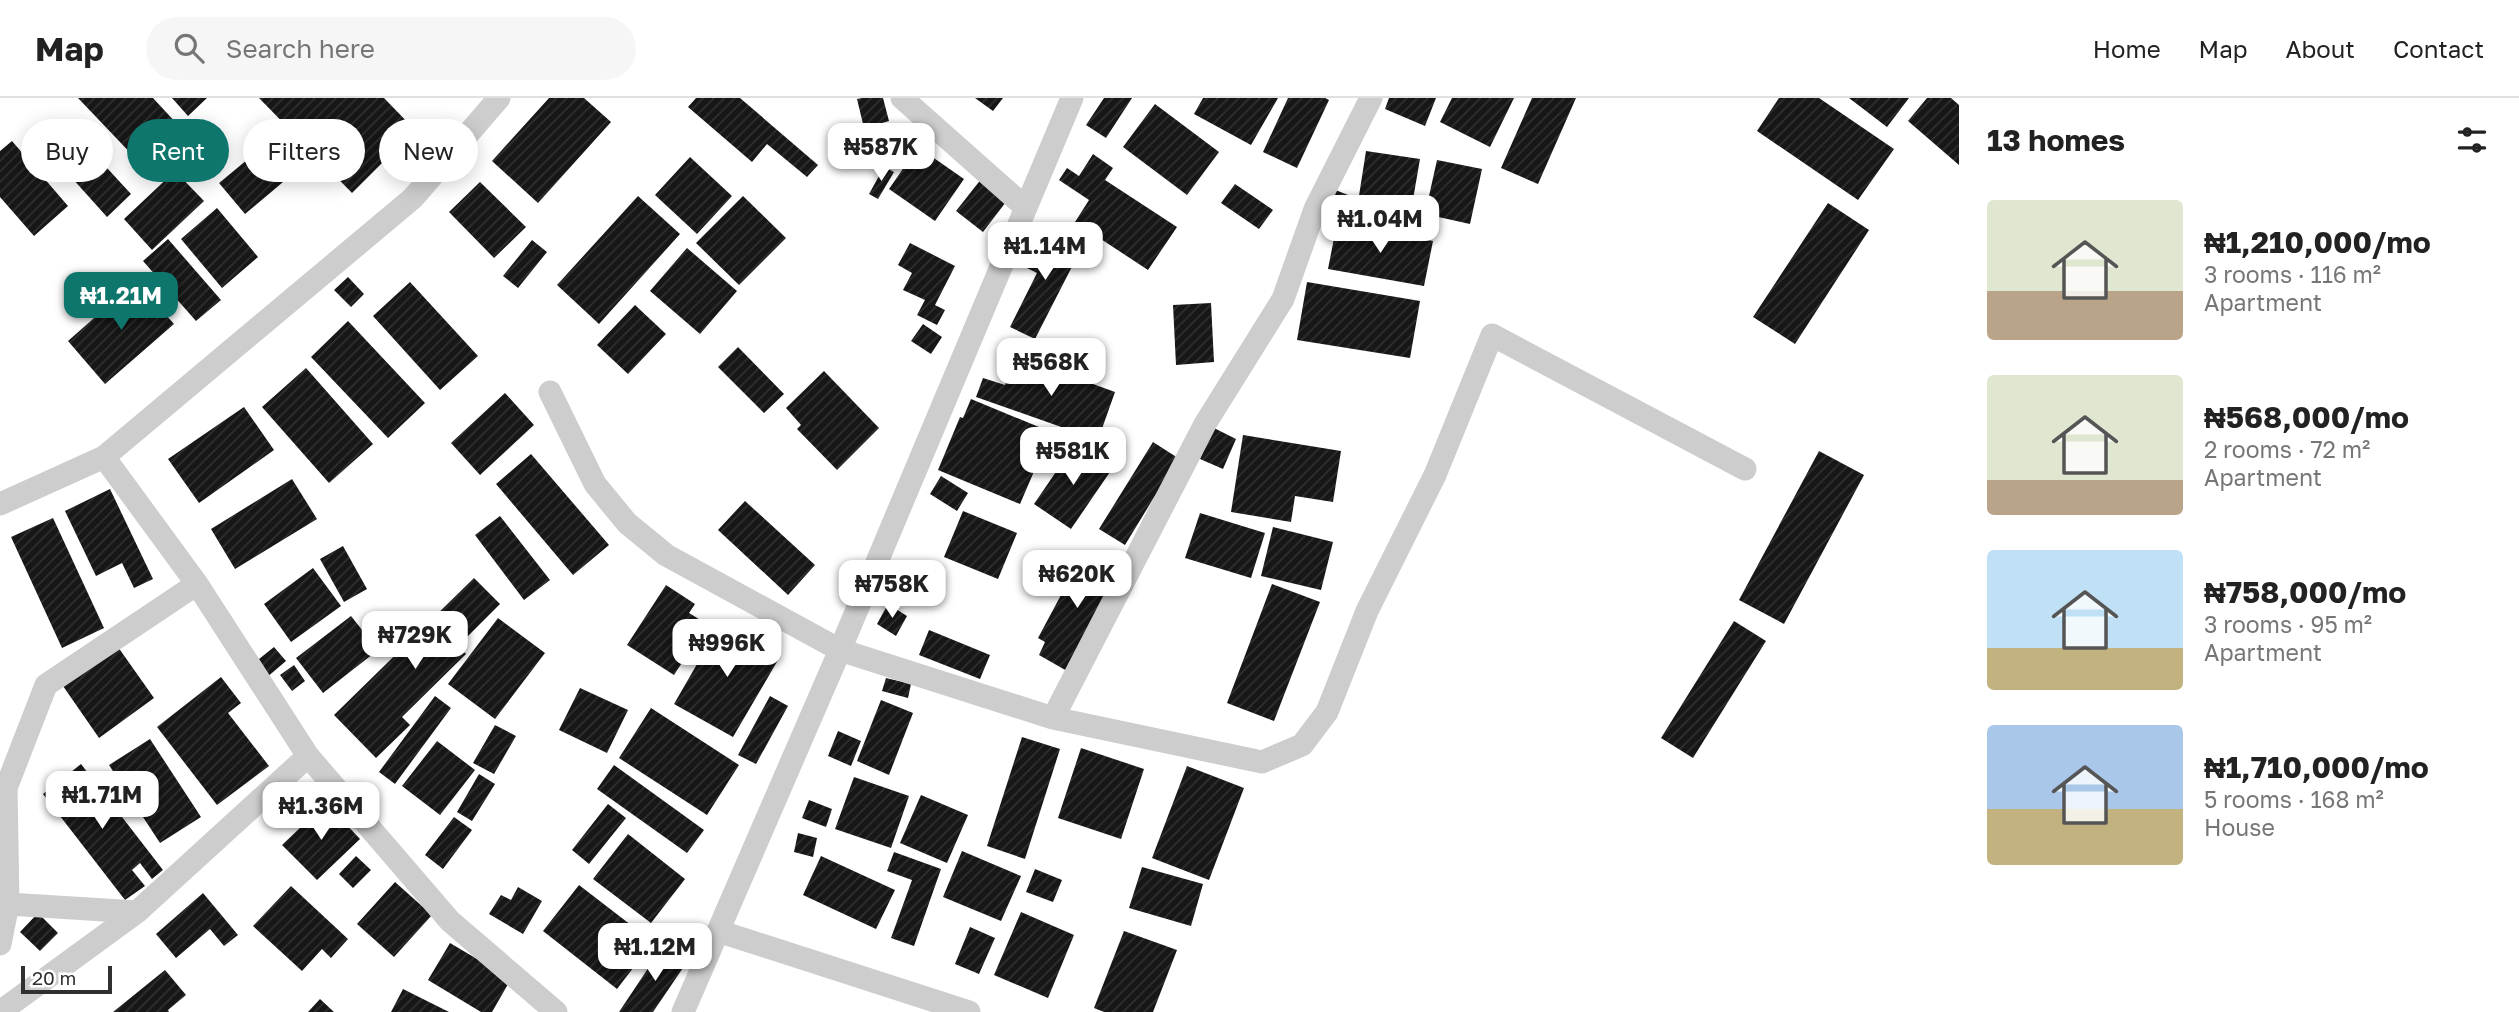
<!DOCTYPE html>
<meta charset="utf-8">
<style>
body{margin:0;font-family:"Golos Text",sans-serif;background:#f6f6f6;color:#222;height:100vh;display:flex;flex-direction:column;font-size:26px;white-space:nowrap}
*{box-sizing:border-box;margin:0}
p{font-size:23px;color:#767676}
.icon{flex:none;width:38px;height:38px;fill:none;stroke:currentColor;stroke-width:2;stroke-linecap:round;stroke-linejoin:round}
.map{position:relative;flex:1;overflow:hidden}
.drawer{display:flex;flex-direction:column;background:#fff;width:560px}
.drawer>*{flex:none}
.top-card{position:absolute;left:21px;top:21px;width:665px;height:63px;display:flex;gap:14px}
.scale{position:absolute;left:21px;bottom:18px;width:91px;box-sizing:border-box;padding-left:7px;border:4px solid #303030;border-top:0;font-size:19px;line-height:24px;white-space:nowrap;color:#303030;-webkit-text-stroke:5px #fff;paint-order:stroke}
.price{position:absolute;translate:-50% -60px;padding:0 16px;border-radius:14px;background:#fff;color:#222;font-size:23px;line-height:46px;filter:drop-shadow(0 2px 4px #0008)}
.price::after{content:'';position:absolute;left:50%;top:42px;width:21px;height:16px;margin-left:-10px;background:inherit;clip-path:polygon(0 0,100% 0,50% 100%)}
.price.active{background:#0f766e;color:#fff}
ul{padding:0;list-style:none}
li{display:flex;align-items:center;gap:21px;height:175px;padding:0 28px}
li span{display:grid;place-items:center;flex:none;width:196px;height:140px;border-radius:7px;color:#555}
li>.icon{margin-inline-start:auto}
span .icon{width:84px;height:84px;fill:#fffc;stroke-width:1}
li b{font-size:30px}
h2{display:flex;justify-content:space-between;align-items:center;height:84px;padding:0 28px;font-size:30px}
.chip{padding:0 24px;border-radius:32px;background:#fff;box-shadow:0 4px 18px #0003;font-size:24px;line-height:63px}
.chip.active{background:#0f766e;color:#fff}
header{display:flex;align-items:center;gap:42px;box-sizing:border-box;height:98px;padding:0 35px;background:#fff;border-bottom:2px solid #e0e0e0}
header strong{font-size:33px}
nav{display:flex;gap:38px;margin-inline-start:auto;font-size:24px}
.search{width:490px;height:63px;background:#f6f6f6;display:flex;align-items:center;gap:18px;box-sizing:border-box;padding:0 24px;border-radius:38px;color:#767676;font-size:26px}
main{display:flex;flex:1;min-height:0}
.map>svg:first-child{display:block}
.building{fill:url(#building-hatch)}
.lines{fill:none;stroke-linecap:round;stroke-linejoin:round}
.minor{stroke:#cdcdcd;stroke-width:23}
</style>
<header>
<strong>Map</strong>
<div class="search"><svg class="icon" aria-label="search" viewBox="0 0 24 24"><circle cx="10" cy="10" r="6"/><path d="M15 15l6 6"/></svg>Search here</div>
<nav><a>Home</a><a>Map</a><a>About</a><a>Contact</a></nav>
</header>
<main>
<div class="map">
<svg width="1959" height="914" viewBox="0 0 1959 914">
<defs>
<pattern id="building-hatch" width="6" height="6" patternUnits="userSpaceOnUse" patternTransform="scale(1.75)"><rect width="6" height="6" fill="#171717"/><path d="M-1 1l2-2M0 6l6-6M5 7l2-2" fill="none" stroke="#303030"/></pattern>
</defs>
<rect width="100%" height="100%" fill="#fff"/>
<!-- building -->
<path class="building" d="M78,0H153L178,27L139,64Z
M172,0H207L188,18Z
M259,0H384L415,32L352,95Z
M549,0H584L611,24L538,105L492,63Z
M696,0H740L818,67L807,79L767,46L752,64L688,9Z
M862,0H883L889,23L864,30L857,1Z
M975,0H1003L993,13Z
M1104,0H1132L1106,40L1086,27Z
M1203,0H1278L1251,47L1194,16Z
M1288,0H1325L1329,2L1297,70L1263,54Z
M1389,0H1436L1425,28L1385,11Z
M1452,0H1514L1490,49L1440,24Z
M1532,0H1576L1538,86L1501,70Z
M1779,0H1819L1894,51L1858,102L1757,33Z
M1849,0H1909L1887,29Z
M1927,0H1951L1959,7V67L1908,23Z
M1155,6L1219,54L1187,97L1123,49Z
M12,43L68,108L34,138L0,99V53Z
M264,48L289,79L245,116L219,85Z
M918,49L964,81L935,123L889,91Z
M1366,53L1420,61L1411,113L1358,104Z
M1093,56L1113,70L1105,82L1177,129L1148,172L1075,124L1089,102L1059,82L1067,70L1079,78Z
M96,58L131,96L107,119L72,80Z
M690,59L732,98L697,136L655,97Z
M1437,62L1482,71L1470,126L1425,116Z
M884,69L894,74L878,101L869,96Z
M175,73L204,103L152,152L124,121Z
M982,80L1009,100L983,134L956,113Z
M480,84L526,129L494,160L449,114Z
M1235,86L1273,112L1259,131L1221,105Z
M1328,89L1353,99L1347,115L1321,105Z
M638,98L680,136L599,226L557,187Z
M743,98L786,140L739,187L696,145Z
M1828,105L1869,132L1795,246L1753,219Z
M217,110L258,159L222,190L181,141Z
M1337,125L1433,143L1424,188L1328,171Z
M1047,126L1064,134L1061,140L1081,151L1035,241L1010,229L1037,175L1025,169L1030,158L1043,165L1052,147L1040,141Z
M168,141L221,202L196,223L143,163Z
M532,142L547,154L518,190L503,178Z
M910,145L955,168L935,207L945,212L937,227L917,217L925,202L903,192L912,175L898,167Z
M687,150L737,193L700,236L650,193Z
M348,179L364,196L351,209L334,192Z
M136,183L174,226L105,286L68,243Z
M410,184L478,258L440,292L373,218Z
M1307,184L1420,203L1410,260L1297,242Z
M1211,205L1214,264L1176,267L1173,207Z
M635,207L666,236L628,276L597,247Z
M348,223L425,305L388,340L311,259Z
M923,226L942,239L931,256L911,243Z
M738,249L784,296L764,315L718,269Z
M1016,258L1115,294L1098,342L976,299L983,280L1005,287Z
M306,270L373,346L329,385L262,309Z
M824,273L879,330L837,372L797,331L801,327L786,310Z
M505,295L534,327L480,377L451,345Z
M971,301L1051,334L1020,406L938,372L960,319L963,320Z
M244,309L274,352L199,405L168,361Z
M1214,330L1236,341L1223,371L1200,361Z
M1243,337L1341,353L1333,404L1295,398L1291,424L1231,414Z
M1153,344L1178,360L1125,447L1099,431Z
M1075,346L1112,371L1071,431L1034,406Z
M1819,353L1864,377L1784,526L1739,502Z
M531,356L609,447L573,477L496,386Z
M941,378L968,395L957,413L930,396Z
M292,381L317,421L235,471L211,431Z
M110,391L153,481L134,490L122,465L96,478L65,413Z
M745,403L815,467L788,497L718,432Z
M963,413L1017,435L998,481L944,459Z
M1200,415L1265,435L1251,480L1185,460Z
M500,418L550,482L524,502L475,437Z
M53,420L104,530L62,550L11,439Z
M1273,429L1333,444L1321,492L1261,478Z
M343,448L367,491L344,504L320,461Z
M1084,454L1120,474L1067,573L1039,557L1045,544L1038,540Z
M313,470L341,508L291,544L264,506Z
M474,480L500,506L458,548L466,556L402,619L410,627L376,660L334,617Z
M1272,486L1320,504L1274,623L1227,605Z
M666,487L695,506L689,515L707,526L674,577L627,547Z
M888,506L907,518L896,538L877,526Z
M351,518L378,552L323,595L296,560Z
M498,520L545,555L495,621L448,586Z
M1734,523L1766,543L1693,660L1661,640Z
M719,528L735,537L740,529L771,547L766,555L778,562L733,639L674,606Z
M929,532L990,557L980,581L919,557Z
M118,549L154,600L99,640L63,588Z
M274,549L286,563L266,580L254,565Z
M294,567L305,583L292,593L280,577Z
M221,579L241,605L228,615L269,668L217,707L157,629Z
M886,580L911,586L908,600L882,593Z
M580,590L628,612L607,655L559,632Z
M435,598L451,610L395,686L379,674Z
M770,598L788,608L756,666L738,657Z
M881,602L913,615L889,677L857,663Z
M651,610L739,667L707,717L619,660Z
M495,627L516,638L494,676L473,665Z
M838,633L861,643L851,668L828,658Z
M1022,639L1060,651L1025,761L987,748Z
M150,641L201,719L160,745L109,667Z
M437,643L475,672L440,717L402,688Z
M1081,650L1144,671L1121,741L1058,720Z
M81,666L163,772L152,781L140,765L132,772L145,788L125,802L43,696Z
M614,667L704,732L687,755L597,691Z
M1187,668L1244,690L1209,782L1152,760Z
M479,676L495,686L472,723L457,714Z
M854,679L909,698L891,750L835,731Z
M921,697L968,717L947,765L900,745Z
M809,702L832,711L826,729L802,720Z
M326,705L360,741L317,782L282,747Z
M608,706L626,720L589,766L572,752Z
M454,719L472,732L443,771L425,757Z
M798,735L817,740L813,759L794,754Z
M628,736L685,781L651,825L593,781Z
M962,753L1021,778L1001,823L943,799Z
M894,754L941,771L914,848L891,840L912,782L887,773Z
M356,758L371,772L353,790L339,776Z
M821,758L895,792L876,831L803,797Z
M1142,769L1203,786L1191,828L1129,810Z
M1035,771L1062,782L1053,804L1026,794Z
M395,784L432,817L394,859L357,826Z
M579,787L653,844L617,891L543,833Z
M291,788L348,841L331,860L322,851L302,873L253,828Z
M518,789L542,803L523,836L489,816L501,797L511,802Z
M203,795L238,837L224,848L210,831L176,860L156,836Z
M1021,814L1074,837L1048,900L994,877Z
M38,815L58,835L40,853L20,834Z
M970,829L995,840L979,876L955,866Z
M1124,833L1177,852L1153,914H1104L1094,910Z
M450,845L511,881L492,914H481L428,882Z
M663,848L687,864L653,914H619Z
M165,872L186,897L168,912L169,914H113Z
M403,891L449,914H391Z
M320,901L334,914H308Z"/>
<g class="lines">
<!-- minor -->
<path class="minor" d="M902,0L1025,109
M550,294L595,386L627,425L666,457L840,552L1053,620L1262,664L1302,647L1327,614L1367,513L1435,377L1492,237L1745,371
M104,359L197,486L308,658L450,823L556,914
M0,406L104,359L413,100L499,0
M1053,620L1205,326L1283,201L1315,111L1371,0
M8,806L137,814
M718,833L969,914
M0,846L8,806L6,690L46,587L197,486
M0,914L137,814L308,658
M683,914L840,552L1072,0"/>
</g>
</svg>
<div class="scale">20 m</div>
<b class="price" style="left:881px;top:85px">₦587K</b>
<b class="price" style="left:1380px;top:157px">₦1.04M</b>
<b class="price" style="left:1045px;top:184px">₦1.14M</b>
<b class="price active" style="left:121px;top:234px">₦1.21M</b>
<b class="price" style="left:1051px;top:300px">₦568K</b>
<b class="price" style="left:1073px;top:389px">₦581K</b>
<b class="price" style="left:1077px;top:512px">₦620K</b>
<b class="price" style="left:892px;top:522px">₦758K</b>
<b class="price" style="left:415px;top:573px">₦729K</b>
<b class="price" style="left:727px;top:581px">₦996K</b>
<b class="price" style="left:102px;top:733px">₦1.71M</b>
<b class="price" style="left:321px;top:744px">₦1.36M</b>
<b class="price" style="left:655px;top:885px">₦1.12M</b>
<div class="top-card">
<a class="chip">Buy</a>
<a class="chip active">Rent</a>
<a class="chip">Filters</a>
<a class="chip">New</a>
</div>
</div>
<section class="drawer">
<h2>13 homes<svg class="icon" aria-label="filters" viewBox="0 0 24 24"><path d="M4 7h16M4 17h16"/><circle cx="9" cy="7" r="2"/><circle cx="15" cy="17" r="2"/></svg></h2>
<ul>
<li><span style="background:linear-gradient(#dfe7d0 65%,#b9a48a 0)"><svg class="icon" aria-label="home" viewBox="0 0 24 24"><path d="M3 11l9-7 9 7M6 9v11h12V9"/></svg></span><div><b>₦1,210,000/mo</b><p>3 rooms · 116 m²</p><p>Apartment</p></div></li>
<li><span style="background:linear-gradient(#dfe7d0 75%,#b9a48a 0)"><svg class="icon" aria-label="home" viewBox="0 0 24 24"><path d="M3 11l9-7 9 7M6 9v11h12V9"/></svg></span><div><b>₦568,000/mo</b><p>2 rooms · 72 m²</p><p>Apartment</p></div></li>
<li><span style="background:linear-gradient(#bfe0f5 70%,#c2b280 0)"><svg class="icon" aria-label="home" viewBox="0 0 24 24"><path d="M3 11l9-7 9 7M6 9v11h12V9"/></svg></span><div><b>₦758,000/mo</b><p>3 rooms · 95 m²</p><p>Apartment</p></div></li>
<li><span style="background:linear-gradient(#a9c7e8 60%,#c2b280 0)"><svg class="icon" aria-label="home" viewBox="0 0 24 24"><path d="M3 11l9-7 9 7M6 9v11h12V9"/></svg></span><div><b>₦1,710,000/mo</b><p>5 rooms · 168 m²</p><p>House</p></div></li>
</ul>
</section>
</main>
